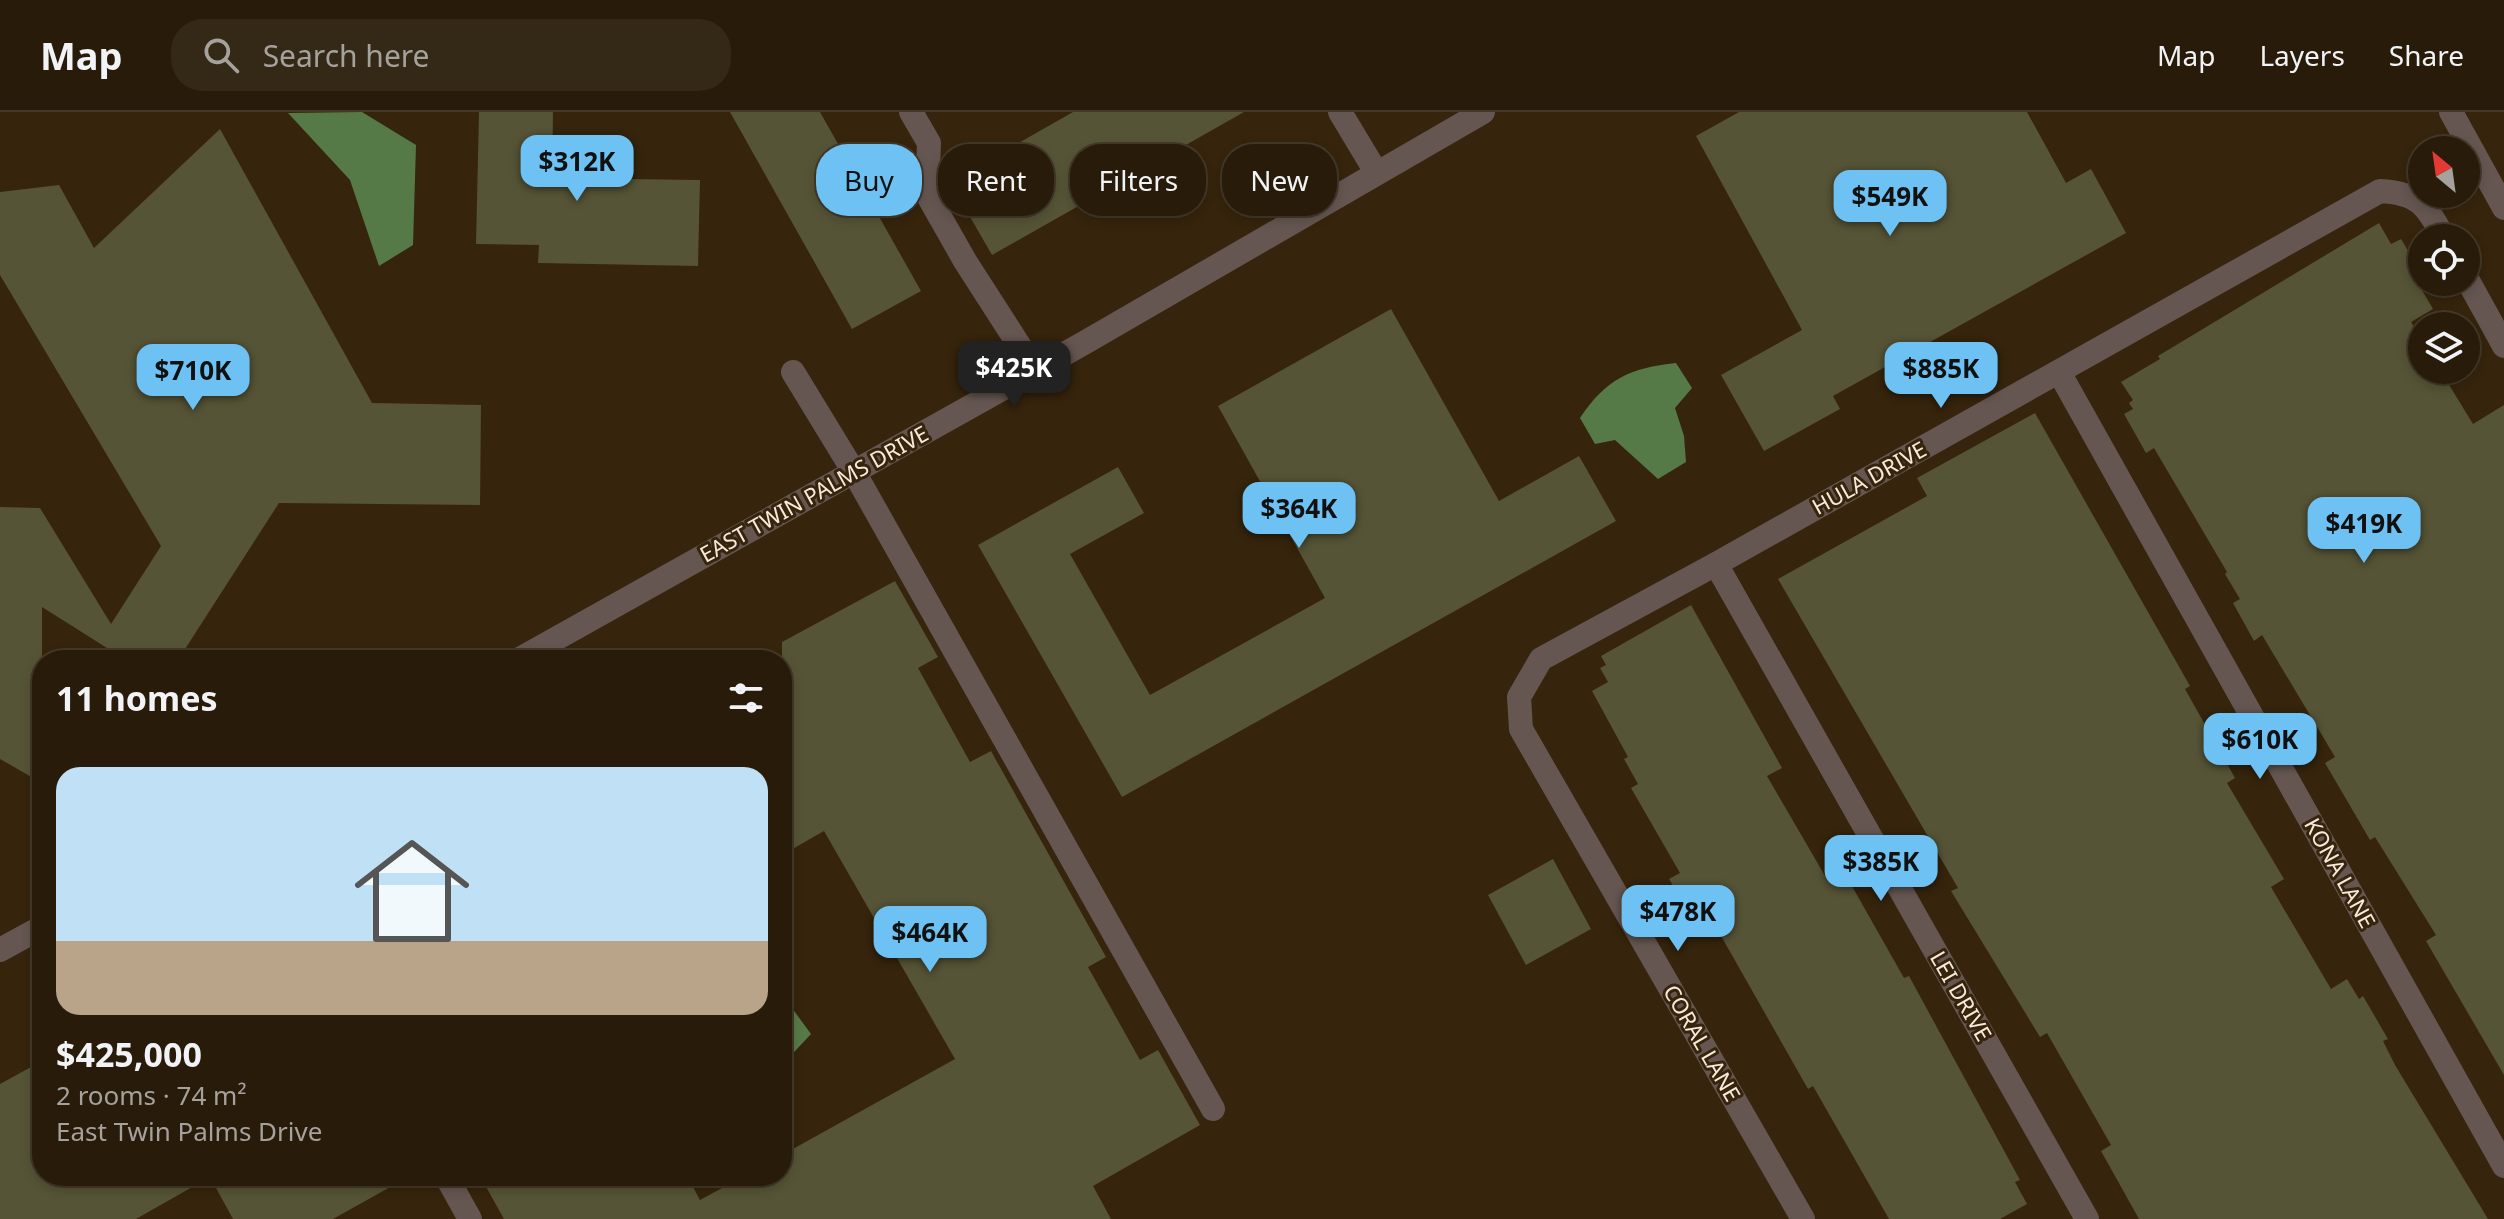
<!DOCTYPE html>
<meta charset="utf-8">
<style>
body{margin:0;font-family:"Noto Sans",sans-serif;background:#342817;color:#f1f3f6;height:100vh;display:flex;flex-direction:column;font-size:30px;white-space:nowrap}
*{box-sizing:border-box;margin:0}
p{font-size:26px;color:#a5a19c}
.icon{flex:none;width:44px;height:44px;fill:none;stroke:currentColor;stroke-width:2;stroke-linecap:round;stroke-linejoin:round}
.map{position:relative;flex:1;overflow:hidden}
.side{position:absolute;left:32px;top:538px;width:760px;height:536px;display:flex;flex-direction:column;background:#281b09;border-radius:32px;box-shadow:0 4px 12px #0003,0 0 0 2px #44392a}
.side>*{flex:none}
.banner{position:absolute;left:816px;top:32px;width:760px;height:72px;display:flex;gap:16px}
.needle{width:52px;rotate:331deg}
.controls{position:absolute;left:2408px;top:24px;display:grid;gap:16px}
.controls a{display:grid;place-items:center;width:72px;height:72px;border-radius:50%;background:#281b09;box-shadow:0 4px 12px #0003,0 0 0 2px #44392a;font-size:40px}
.price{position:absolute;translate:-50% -68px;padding:0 18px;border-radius:16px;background:#6dc2f3;color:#111;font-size:26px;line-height:52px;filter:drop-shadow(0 2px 4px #0008)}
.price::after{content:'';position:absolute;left:50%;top:48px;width:24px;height:18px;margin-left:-12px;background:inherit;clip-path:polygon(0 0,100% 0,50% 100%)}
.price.on{background:#222;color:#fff}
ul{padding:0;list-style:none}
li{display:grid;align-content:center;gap:16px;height:424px;padding:0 24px}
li+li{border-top:2px solid #44392a}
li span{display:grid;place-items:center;height:248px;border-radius:24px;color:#555}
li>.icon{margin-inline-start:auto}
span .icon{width:144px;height:144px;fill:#fffc;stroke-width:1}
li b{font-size:34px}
h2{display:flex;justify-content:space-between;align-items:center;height:96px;padding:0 24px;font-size:34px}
.tag{padding:0 28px;border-radius:32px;background:#281b09;box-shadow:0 4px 12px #0003,0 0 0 2px #44392a;font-size:28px;line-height:72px}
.tag.on{background:#6dc2f3;color:#111}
header{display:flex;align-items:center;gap:48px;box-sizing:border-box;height:112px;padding:0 40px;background:#281b09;border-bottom:2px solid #44392a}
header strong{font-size:38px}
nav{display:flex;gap:44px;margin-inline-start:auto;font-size:28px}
.search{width:560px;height:72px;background:#342817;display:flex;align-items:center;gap:20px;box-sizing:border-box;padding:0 28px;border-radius:32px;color:#a5a19c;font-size:30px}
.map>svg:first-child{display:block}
.water{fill:#567a47}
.building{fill:#565436}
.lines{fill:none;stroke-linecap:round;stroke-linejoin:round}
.service{stroke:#655651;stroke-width:24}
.minor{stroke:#655651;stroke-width:24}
.labels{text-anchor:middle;stroke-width:6;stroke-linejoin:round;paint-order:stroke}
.street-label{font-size:22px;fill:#f7eadc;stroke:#36240c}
</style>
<header>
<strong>Map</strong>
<div class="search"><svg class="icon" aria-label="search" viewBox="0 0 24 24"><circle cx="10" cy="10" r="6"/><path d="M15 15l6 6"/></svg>Search here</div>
<nav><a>Map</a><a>Layers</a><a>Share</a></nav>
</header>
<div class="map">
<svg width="2504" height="1107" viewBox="0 0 2504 1107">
<rect width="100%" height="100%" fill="#36240c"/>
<!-- water -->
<path class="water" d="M362,0L416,33L413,133L379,154L350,68L288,1Z
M1676,251L1692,276L1675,296L1684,324L1686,350L1658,367L1615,328L1595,332L1580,306C1606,267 1630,256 1676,251Z
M789,892L811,922L782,953V896Z"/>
<!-- building -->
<path class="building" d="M479,0H553L552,66L700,68L698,154L538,151L539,133L476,132Z
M730,0H820L921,179L852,217Z
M1073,0H1244L992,143L950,70Z
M1739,0H2027L2066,71L2091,57L2126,121L1833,284L1840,297L1764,339L1721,263L1802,218L1696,24Z
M220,17L372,291L481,293L480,393L279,391L178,548H126L42,495V671L0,647V395L40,396L111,512L161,434L0,163V80L59,73L94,136Z
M2379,111L2391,132L2401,127L2422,162L2424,170L2419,173L2433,197L2411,210L2422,228V258H2440L2473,312L2504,293V963L2426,829L2436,823L2375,725L2370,728L2325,651L2335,645L2262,523L2254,529L2233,491L2240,487L2225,462L2227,460L2154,336L2146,341L2124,302L2133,297L2129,291L2133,288L2121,270L2160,247L2158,244Z
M1391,197L1499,389L1579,344L1616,409L1122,685L978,433L1118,355L1144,401L1070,442L1150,583L1325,486L1218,294Z
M2035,301L2190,574L2185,577L2235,666L2227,671L2284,767L2271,775L2331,877L2347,867L2359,887L2363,884L2388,927L2383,929L2395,953L2488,1107H2139L2101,1039L2111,1033L2047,921L2040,925L1951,779L1958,776L1778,467L1927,384L1917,366Z
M895,469L938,545L918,556L970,650L991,639L1106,845L1088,855L1140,948L1158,938L1200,1013L1093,1074L1111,1107H504L480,1064H687L700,1088L744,1064H782V1043L955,947L824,719L782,743V530Z
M1691,493L1782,656L1767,664L1828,769L1844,760L1904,866L1909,864L2020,1068L2015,1070L2027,1092L2000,1107H1889L1813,974L1808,977L1712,808L1698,816L1669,767L1680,761L1631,676L1638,672L1624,647L1628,645L1592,579L1608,570L1600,556L1606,553L1601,544Z
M1553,747L1591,817L1526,853L1488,783Z
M42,949V1064H410L333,1107H233L210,1065L136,1107H0V972Z"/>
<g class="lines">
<!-- service -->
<path class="service" d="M911,0L929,31L927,82L965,149L1035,258
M1340,0L1376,60
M793,260L854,360L1213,997
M446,1064L470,1107"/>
<!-- minor -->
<path class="minor" d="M2451,0L2504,96
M2466,165L2504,234
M2059,260L2504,1054
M1716,452L2087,1107
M518,548L1084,231L1483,0
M0,838L42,815
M1803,1107L1521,617L1519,585L1541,547L1716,452L2380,79C2419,81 2426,93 2444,126"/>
</g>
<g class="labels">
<!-- street labels -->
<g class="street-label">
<text transform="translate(1869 366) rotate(-29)" y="8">HULA DRIVE</text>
<text transform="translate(814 382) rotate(-29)" y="8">EAST TWIN PALMS DRIVE</text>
<text transform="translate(2340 761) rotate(61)" y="8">KONA LANE</text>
<text transform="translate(1961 884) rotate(60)" y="8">LEI DRIVE</text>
<text transform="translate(1702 931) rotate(60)" y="8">CORAL LANE</text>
</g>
</g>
</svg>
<div class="controls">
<a><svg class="needle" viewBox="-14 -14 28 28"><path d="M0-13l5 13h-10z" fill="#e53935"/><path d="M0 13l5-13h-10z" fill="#a5a19c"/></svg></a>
<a><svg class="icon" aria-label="locate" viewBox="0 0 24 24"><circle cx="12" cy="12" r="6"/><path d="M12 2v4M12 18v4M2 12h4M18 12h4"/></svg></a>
<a><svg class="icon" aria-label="layers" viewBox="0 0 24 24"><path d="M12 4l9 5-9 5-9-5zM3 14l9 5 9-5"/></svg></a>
</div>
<b class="price" style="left:577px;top:91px">$312K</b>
<b class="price" style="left:1890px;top:126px">$549K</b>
<b class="price on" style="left:1014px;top:297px">$425K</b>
<b class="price" style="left:1941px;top:298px">$885K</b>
<b class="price" style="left:193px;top:300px">$710K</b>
<b class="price" style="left:1299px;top:438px">$364K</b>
<b class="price" style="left:2364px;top:453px">$419K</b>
<b class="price" style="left:2260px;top:669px">$610K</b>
<b class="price" style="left:1881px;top:791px">$385K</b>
<b class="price" style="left:1678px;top:841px">$478K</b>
<b class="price" style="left:930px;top:862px">$464K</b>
<div class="banner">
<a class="tag on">Buy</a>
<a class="tag">Rent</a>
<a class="tag">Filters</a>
<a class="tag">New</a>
</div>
<section class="side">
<h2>11 homes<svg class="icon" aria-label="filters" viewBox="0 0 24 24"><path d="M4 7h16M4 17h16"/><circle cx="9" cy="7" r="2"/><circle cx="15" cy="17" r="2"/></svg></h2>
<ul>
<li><span style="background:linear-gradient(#bfe0f5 70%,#b9a48a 0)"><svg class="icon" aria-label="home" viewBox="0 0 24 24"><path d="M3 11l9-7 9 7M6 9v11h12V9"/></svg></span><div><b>$425,000</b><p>2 rooms · 74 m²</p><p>East Twin Palms Drive</p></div></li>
</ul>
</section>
</div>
